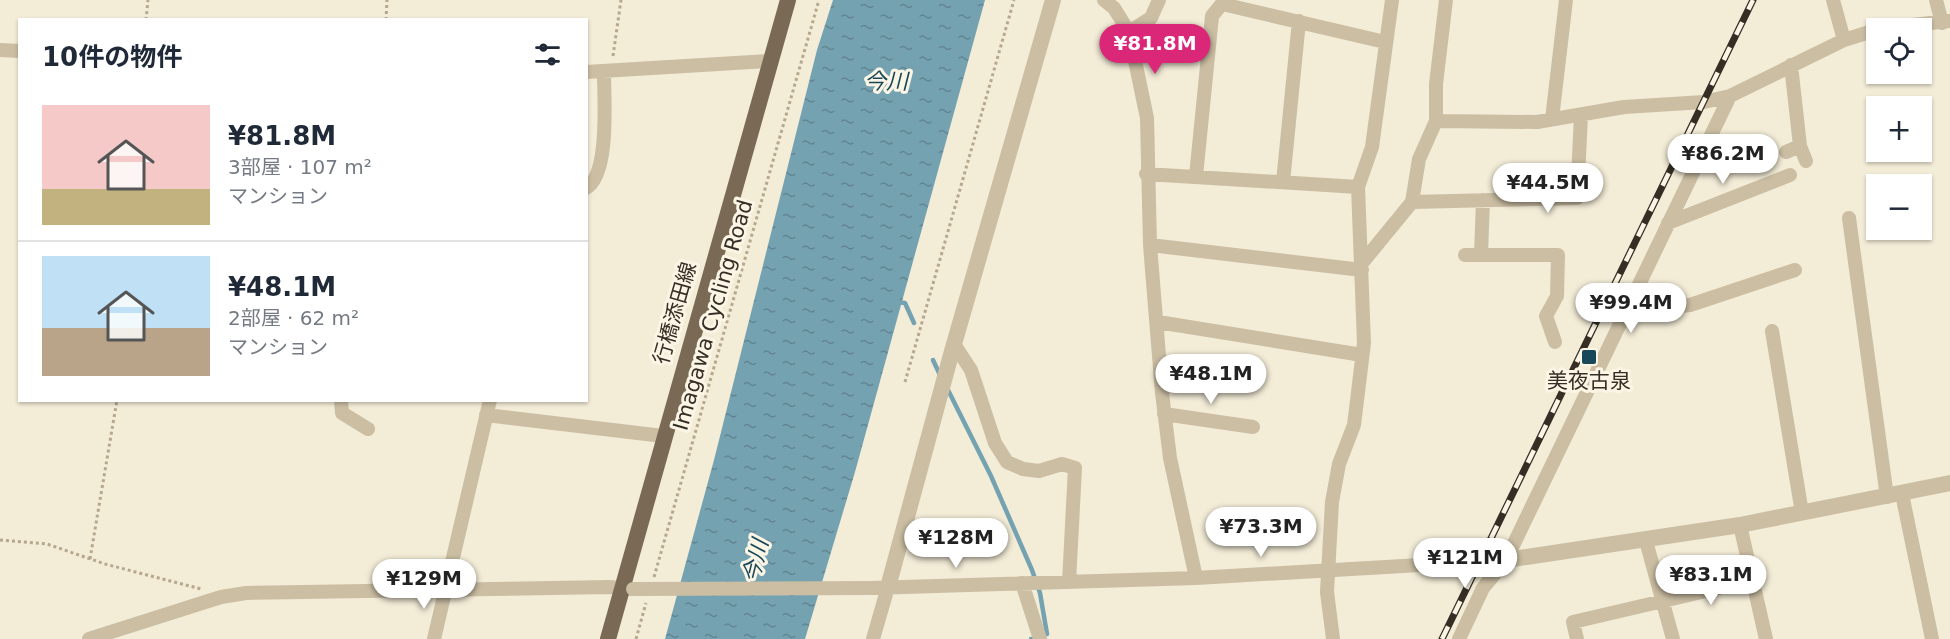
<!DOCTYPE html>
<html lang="ja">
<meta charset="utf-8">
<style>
body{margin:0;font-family:"DejaVu Sans","Noto Sans JP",sans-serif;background:#f6f6f7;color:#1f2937;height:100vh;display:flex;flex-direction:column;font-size:22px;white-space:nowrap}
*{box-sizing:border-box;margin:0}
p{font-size:20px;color:#747a83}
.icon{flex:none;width:33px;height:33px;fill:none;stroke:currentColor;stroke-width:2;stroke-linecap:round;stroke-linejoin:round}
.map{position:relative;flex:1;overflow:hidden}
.sheet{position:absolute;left:18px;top:18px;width:570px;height:384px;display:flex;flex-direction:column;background:#fff;border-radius:0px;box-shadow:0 2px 4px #0004}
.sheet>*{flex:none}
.buttons{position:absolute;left:1866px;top:18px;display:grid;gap:12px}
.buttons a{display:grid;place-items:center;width:66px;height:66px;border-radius:0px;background:#fff;box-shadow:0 2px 4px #0004;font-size:30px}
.price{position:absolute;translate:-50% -51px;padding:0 14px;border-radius:21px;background:#fff;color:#222;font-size:20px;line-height:39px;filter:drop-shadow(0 2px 3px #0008)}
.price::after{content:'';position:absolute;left:50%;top:36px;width:18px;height:14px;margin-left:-9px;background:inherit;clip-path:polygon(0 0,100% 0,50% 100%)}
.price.current{background:#db2777;color:#fff}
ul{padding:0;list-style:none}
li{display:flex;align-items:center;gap:18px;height:150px;padding:0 24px}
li+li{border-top:2px solid #e0e1e3}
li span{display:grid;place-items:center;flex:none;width:168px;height:120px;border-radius:0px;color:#555}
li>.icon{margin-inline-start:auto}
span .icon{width:72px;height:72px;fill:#fffc;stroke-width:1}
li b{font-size:26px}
h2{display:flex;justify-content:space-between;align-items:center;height:72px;padding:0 24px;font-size:26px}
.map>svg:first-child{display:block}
.water{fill:url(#water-ripples)}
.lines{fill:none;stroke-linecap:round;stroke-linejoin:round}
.stream{stroke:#75a2b1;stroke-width:4.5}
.path{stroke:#b7a88d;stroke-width:3;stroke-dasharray:3 3;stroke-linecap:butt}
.minor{stroke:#cbbea3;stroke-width:14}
.tertiary{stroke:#cbbea3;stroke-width:16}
.primary{stroke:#796955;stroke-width:16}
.rail-casing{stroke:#362e25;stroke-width:7}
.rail{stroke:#faf5e4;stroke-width:4.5;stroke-dasharray:14;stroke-linecap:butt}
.minor-bridge{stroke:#cbbea3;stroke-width:14}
.poi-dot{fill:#184759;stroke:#faf5e4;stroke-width:2}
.labels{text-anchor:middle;stroke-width:6;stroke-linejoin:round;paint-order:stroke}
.street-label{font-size:21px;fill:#362e25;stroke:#faf5e4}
.poi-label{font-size:21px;fill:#362e25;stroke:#faf5e4}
.water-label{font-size:22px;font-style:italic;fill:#184759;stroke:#faf5e4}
</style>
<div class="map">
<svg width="1950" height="639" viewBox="0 0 1950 639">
<defs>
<pattern id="water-ripples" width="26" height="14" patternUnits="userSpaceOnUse" patternTransform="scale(1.5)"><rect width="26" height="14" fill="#75a2b1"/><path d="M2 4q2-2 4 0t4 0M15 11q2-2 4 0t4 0" fill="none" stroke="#618490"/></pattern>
</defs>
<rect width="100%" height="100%" fill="#f3ecd7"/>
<!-- water -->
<path class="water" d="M833,0H985L855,472L805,639H665L714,460L817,50Z"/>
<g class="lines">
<!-- stream -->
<path class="stream" d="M897,302L905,303L914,323
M933,360L940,375
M947,388L991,476L1032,570L1040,593L1047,634
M1031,639H1033"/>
<!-- path -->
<path class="path" d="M146,20L148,0
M386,20L387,0
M613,56L621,0
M905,382L1014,0
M0,540L47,544L105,564L201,589
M90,559L117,400
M654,577L819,0
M636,639L646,603"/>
<!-- minor -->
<path class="minor" d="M1104,0L1114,8L1129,32L1147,118L1150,245L1162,393L1170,458L1196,578
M1833,0L1844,40
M1936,0L1942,23
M1222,4L1385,42
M1883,28L1950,21
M1129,32L1151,18L1159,0
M0,50L20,51
M1791,65L1800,146L1806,161
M586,72L770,61
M1552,119L1566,0
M1436,121L1537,122L1624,107L1704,102L1730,96L1844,40L1876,30
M1786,152L1800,146
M1146,174L1358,187L1364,343L1354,425L1339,464L1332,502L1327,592L1333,639
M1196,176L1212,16L1225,0
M1283,182L1299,21
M1358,187L1372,147L1392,0
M586,188C610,175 604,98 604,73
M1412,202L1577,198L1581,115
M1849,218L1887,497
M1668,223L1790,175
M1150,245L1362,270
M1465,255H1558L1557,296L1546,316L1555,342
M1481,255L1483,200
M1362,263L1412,202L1419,159L1436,121V84L1446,0
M1624,312L1690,305L1795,270
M1158,322L1362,355
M1772,331L1802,513
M954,344L971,370L995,443L1007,462L1023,469L1039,471L1062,464L1075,468L1069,582
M341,400L342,413L368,429
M1164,414L1253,427
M486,415L663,436
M1902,494L1932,639
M1740,525L1766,639
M1646,541L1673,639
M1022,583L1040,639
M871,588L1196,578L1506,560
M89,639L221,597L246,593L609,587L631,589
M434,639L490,400
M873,639L888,587
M1459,639L1483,588L1506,560L1730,96
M1577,639L1573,622L1753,580"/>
<!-- tertiary -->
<path class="tertiary" d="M1506,560L1740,525L1950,483
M888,587L952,351L1053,0"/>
<!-- primary -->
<path class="primary" d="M608,639L788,0"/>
<defs>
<path id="rail" d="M1442,639L1753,0"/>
</defs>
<!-- rail casing -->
<use href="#rail" class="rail-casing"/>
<!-- rail -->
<use href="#rail" class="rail"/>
<!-- minor-bridge -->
<path class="minor-bridge" d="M633,589L871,588"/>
</g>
<!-- markers -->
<rect class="poi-dot" x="1581" y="349" width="16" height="16" rx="3"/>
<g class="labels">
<!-- street labels -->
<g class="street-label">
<text transform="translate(675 313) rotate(-74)" y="7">行橋添田線</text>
<text transform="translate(713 315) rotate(-74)" y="7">Imagawa Cycling Road</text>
</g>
<!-- poi labels -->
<g class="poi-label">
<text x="1589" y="388">美夜古泉</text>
</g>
<!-- water labels -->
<g class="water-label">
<text x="886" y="89">今川</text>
<text transform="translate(755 561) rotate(-76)" y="8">今川</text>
</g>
</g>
</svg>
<div class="buttons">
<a><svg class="icon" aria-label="locate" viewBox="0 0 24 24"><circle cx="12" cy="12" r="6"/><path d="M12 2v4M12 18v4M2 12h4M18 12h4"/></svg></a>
<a>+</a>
<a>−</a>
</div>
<b class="price current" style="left:1155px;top:75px">¥81.8M</b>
<b class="price" style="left:1723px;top:185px">¥86.2M</b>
<b class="price" style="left:1548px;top:214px">¥44.5M</b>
<b class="price" style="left:1631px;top:334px">¥99.4M</b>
<b class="price" style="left:1211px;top:405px">¥48.1M</b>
<b class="price" style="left:1261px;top:558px">¥73.3M</b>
<b class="price" style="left:956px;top:569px">¥128M</b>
<b class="price" style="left:1465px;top:589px">¥121M</b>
<b class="price" style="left:1711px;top:606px">¥83.1M</b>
<b class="price" style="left:424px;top:610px">¥129M</b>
<section class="sheet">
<h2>10件の物件<svg class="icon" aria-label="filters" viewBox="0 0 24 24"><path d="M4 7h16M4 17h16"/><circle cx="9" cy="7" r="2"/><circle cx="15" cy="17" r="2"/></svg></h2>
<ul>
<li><span style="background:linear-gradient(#f6c9c9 70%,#c2b280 0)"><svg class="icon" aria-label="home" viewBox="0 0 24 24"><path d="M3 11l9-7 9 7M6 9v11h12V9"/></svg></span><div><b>¥81.8M</b><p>3部屋 · 107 m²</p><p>マンション</p></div></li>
<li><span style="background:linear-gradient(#bfe0f5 60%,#b9a48a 0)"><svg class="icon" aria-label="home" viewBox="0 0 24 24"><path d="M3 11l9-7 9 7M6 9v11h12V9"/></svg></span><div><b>¥48.1M</b><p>2部屋 · 62 m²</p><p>マンション</p></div></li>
</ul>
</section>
</div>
